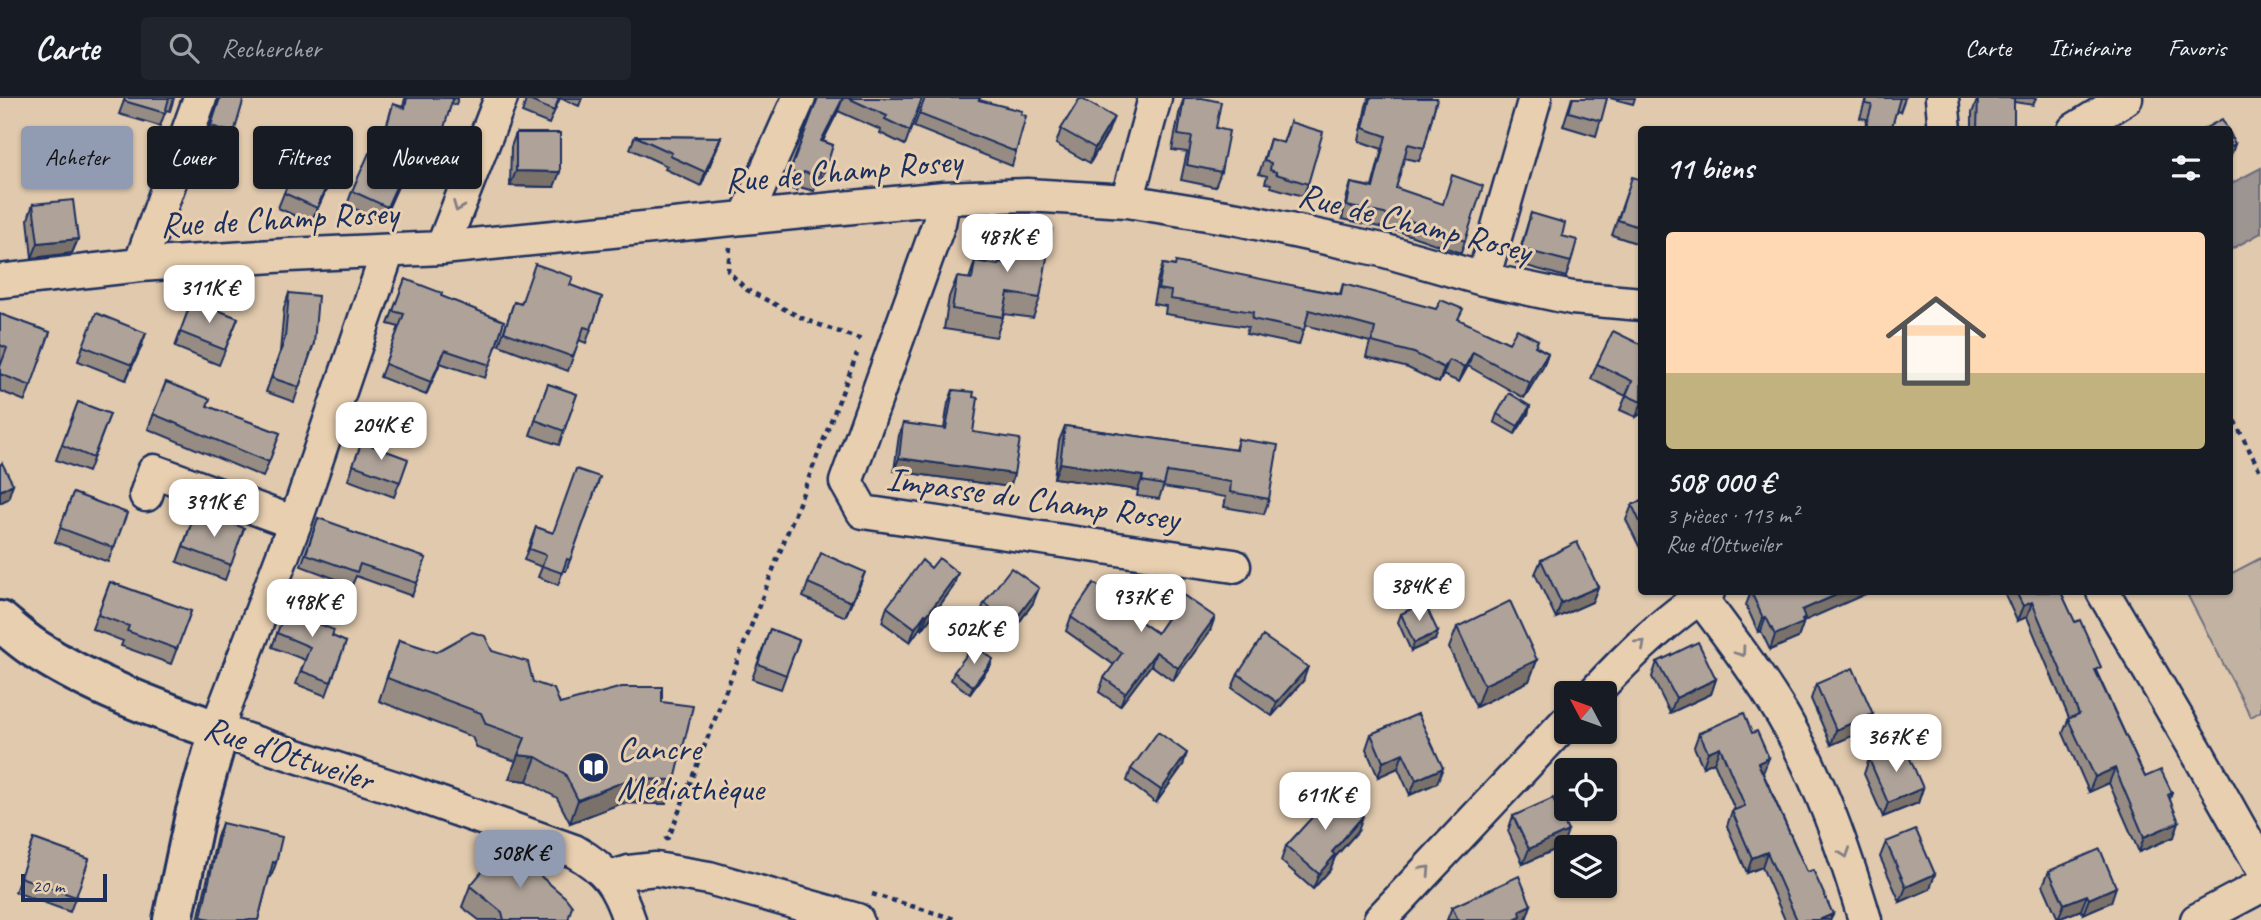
<!DOCTYPE html>
<html lang="fr">
<meta charset="utf-8">
<style>
body{margin:0;font-family:Caveat,sans-serif;background:#20242c;color:#f1f3f6;height:100vh;display:flex;flex-direction:column;font-size:26px;white-space:nowrap}
*{box-sizing:border-box;margin:0}
p{font-size:23px;color:#9ea1a6}
.icon{flex:none;width:38px;height:38px;fill:none;stroke:currentColor;stroke-width:2;stroke-linecap:round;stroke-linejoin:round}
.map{position:relative;flex:1;overflow:hidden}
.side{position:absolute;left:1638px;top:28px;width:595px;height:469px;display:flex;flex-direction:column;background:#171b24;border-radius:7px;box-shadow:0 2px 5px #0004}
.side>*{flex:none}
.top-card{position:absolute;left:21px;top:28px;width:665px;height:63px;display:flex;gap:14px}
.needle{width:46px;rotate:311deg}
.fabs{position:absolute;left:1554px;top:583px;display:grid;gap:14px}
.fabs a{display:grid;place-items:center;width:63px;height:63px;border-radius:7px;background:#171b24;box-shadow:0 2px 5px #0004;font-size:35px}
.scale{position:absolute;left:21px;bottom:18px;width:86px;box-sizing:border-box;padding-left:7px;border:4px solid #1b2f5e;border-top:0;font-size:19px;line-height:24px;white-space:nowrap;color:#1b2f5e;-webkit-text-stroke:5px #e8cfb0;paint-order:stroke}
.price{position:absolute;translate:-50% -60px;padding:0 16px;border-radius:14px;background:#fff;color:#222;font-size:23px;line-height:46px;filter:drop-shadow(0 2px 4px #0008)}
.price::after{content:'';position:absolute;left:50%;top:42px;width:21px;height:16px;margin-left:-10px;background:inherit;clip-path:polygon(0 0,100% 0,50% 100%)}
.price.active{background:#919bb2;color:#111}
ul{padding:0;list-style:none}
li{display:grid;align-content:center;gap:14px;height:371px;padding:0 28px}
li span{display:grid;place-items:center;height:217px;border-radius:7px;color:#555}
li>.icon{margin-inline-start:auto}
span .icon{width:126px;height:126px;fill:#fffc;stroke-width:1}
li b{font-size:30px}
h2{display:flex;justify-content:space-between;align-items:center;height:84px;padding:0 28px;font-size:30px}
.tag{padding:0 24px;border-radius:7px;background:#171b24;box-shadow:0 2px 5px #0004;font-size:24px;line-height:63px}
.tag.active{background:#919bb2;color:#111}
header{display:flex;align-items:center;gap:42px;box-sizing:border-box;height:98px;padding:0 35px;background:#171b24;border-bottom:2px solid #363941}
header strong{font-size:33px}
nav{display:flex;gap:38px;margin-inline-start:auto;font-size:24px}
.search{width:490px;height:63px;background:#20242c;display:flex;align-items:center;gap:18px;box-sizing:border-box;padding:0 24px;border-radius:7px;color:#9ea1a6;font-size:26px}
.map>svg:first-child{display:block}
.green{fill:#c2b2a1;stroke:#6e7080;stroke-width:2}
.water{fill:#9c9592;stroke:#686c7d;stroke-width:2}
.lines{fill:none;stroke-linecap:round;stroke-linejoin:round}
.street-casing{stroke:#1b2f5e;stroke-width:37}
.secondary-casing{stroke:#1b2f5e;stroke-width:44}
.path{stroke:#1b2f5e;stroke-width:4.5;stroke-dasharray:5 5;stroke-linecap:butt}
.street{stroke:#e8cfb0;stroke-width:32}
.secondary{stroke:#e8cfb0;stroke-width:38}
.wall{fill:#968c84;stroke:#1b2f5e;stroke-width:2}
.shaded-wall{fill:#7a726b;stroke:#1b2f5e;stroke-width:2}
.building{fill:#afa399;stroke:#1b2f5e;stroke-width:2}
.oneway{stroke:#827f87}
.labels{text-anchor:middle;stroke-width:6;stroke-linejoin:round;paint-order:stroke}
.street-label{font-size:35px;fill:#1b2f5e;stroke:#e8cfb0}
.poi-label{font-size:35px;fill:#1b2f5e;stroke:#e8cfb0;text-anchor:start}
</style>
<header>
<strong>Carte</strong>
<div class="search"><svg class="icon" aria-label="search" viewBox="0 0 24 24"><circle cx="10" cy="10" r="6"/><path d="M15 15l6 6"/></svg>Rechercher</div>
<nav><a>Carte</a><a>Itinéraire</a><a>Favoris</a></nav>
</header>
<div class="map">
<svg width="2261" height="822" viewBox="0 0 2261 822">
<rect width="100%" height="100%" fill="#e0c9ad"/>
<filter id="ink" filterUnits="userSpaceOnUse"><feTurbulence type="fractalNoise" baseFrequency=".0143" numOctaves="2"/><feDisplacementMap in="SourceGraphic" scale="14" xChannelSelector="R" yChannelSelector="G"/><feConvolveMatrix kernelMatrix="1 2 1 2 8 2 1 2 1" color-interpolation-filters="sRGB"/></filter>
<g filter="url(#ink)">
<!-- green -->
<path class="green" d="M2261,460V613L2251,619L2188,498L2196,494H2230V476Z"/>
<!-- water -->
<path class="water" d="M2261,70V135L2230,152V86Z"/>
<g class="lines">
<defs>
<path id="street" d="M1942,0L1945,32
M2074,32L2126,0
M944,100L939,125L846,384L863,414L1234,468
M1127,103L1155,0
M746,119L799,0
M442,150L501,0
M388,153L295,425L223,614L219,633L405,693L574,753C606,771 618,787 629,822
M140,167L200,0
M1483,181L1535,0
M0,183L140,167L289,157L442,150L944,100L1027,97L1127,103L1238,121L1382,152L1483,181L1572,200L1642,206
M146,397L154,373L295,425
M2103,494L2197,654L2261,768
M1700,499C1729,538 1758,576 1783,618C1820,682 1844,751 1865,822
M1594,595C1629,557 1665,522 1708,494
M609,780L629,774L656,771L709,780L857,822
M1380,822L1566,624
M2197,822L2261,788"/>
<path id="secondary" d="M0,523C11,532 22,542 34,550C90,587 156,611 219,633L195,717L173,822"/>
</defs>
<!-- street casing -->
<use href="#street" class="street-casing"/>
<!-- secondary casing -->
<use href="#secondary" class="secondary-casing"/>
<!-- path -->
<path class="path" d="M730,149L728,173L747,192L806,222L862,242L861,245
M2230,314L2261,375
M665,742L669,739L857,256
M872,796L958,822"/>
<!-- street -->
<use href="#street" class="street"/>
<!-- secondary -->
<use href="#secondary" class="secondary"/>
</g>
<!-- wall -->
<path class="wall" d="M125,0H174L170,13L166,12L160,28L119,16Z
M219,0H244L228,50L206,43Z
M405,0H458L456,7L451,6L438,47L434,46L428,62L412,57L382,124L347,107L352,93L377,59L393,6L403,9Z
M520,0H582L579,8L560,0L549,26L522,15L526,2Z
M818,0H922L905,47L880,35L881,32L838,13L823,43L833,47L820,85L817,84L814,93L799,89L797,93L784,88Z
M925,0L979,2L1016,54L1012,68L914,29Z
M1184,0H1202L1221,74L1215,89L1181,82L1187,54L1172,52L1180,11Z
M1369,0H1437L1424,50L1419,63L1404,60L1396,90L1465,143L1461,155L1398,133L1342,121L1347,98L1351,85L1372,89L1382,51L1359,43L1366,8Z
M1572,0H1607L1596,38L1563,28Z
M1610,0H1635L1633,6Z
M1866,0H1905L1900,14L1896,13L1891,32H1864L1867,21L1860,20Z
M1978,0H2036L2033,7L2014,4V32H1972V15Z
M1290,24L1308,86L1303,98L1271,89V86L1265,85L1267,78L1259,76L1270,41L1283,45Z
M1061,31L1108,34L1090,65L1056,46Z
M516,35L554,89L510,88L511,49Z
M635,38L721,39L701,88L665,71L667,68L630,51Z
M333,73L328,88L311,125L278,110L284,95Z
M1642,82V147L1612,137L1627,94Z
M33,106L78,141L72,155L32,160L28,121Z
M1531,115L1562,138L1571,164L1566,179L1516,165Z
M1015,124L1040,200L1033,220L1004,216L996,239L944,231L949,199L957,179L969,181L975,163L998,167L1004,165L1007,145Z
M1163,166L1340,196L1343,186L1459,222L1509,245L1538,242L1536,248L1548,255L1543,269L1524,300L1468,268L1459,284L1443,277L1439,285L1408,270L1366,259L1370,244L1305,227L1299,247L1246,236L1248,229L1165,216L1166,208L1153,206L1158,180Z
M405,181L441,198L504,223L485,280L440,265L426,297L380,279L399,229L388,226Z
M570,187L602,199L586,245L579,242L568,273L499,247L514,204L521,206Z
M289,195L314,245L294,304L266,294L280,254L284,210Z
M192,202L238,220L219,267L175,249Z
M0,216L50,234L25,303L0,293V269L1,265L0,264Z
M146,235L126,282L78,263L83,248Z
M1642,247V315L1636,319L1620,312L1626,298L1591,281L1597,266Z
M166,284L207,308L280,335L263,379L148,331Z
M548,286L577,296L559,347L530,337Z
M953,292L973,299V334L1014,376L1010,389L894,373L899,337L903,325L944,331L948,305Z
M78,304L110,316L88,374L56,362Z
M1530,308L1528,316L1515,336L1494,324L1497,316Z
M1065,328L1235,352L1238,341L1269,401L1264,416L1224,409L1226,399L1163,389L1159,401L1137,398L1138,392L1054,380L1059,343Z
M362,344L408,361L394,399L348,382Z
M600,379L566,473H563L558,487L538,479L542,469L524,462L536,429L553,435Z
M73,395L127,415L108,464L55,444Z
M1642,403V454L1626,422L1632,407Z
M194,418L219,427L244,430L225,482L177,464Z
M318,420L348,433L426,460L412,498L356,478L352,487L301,468Z
M1541,462L1598,489L1592,504L1556,520L1535,476Z
M865,474L859,489L845,519L803,499L808,485Z
M110,484L191,513L171,566L121,548L123,543L92,531Z
M953,489L922,532L920,530L910,544L882,524L887,509Z
M1751,494L1804,523L1798,540L1770,552L1761,533L1758,534L1746,507Z
M2004,494H2061L2098,577L2145,679L2172,695L2170,701L2174,739L2139,754L2109,685L2089,694L2063,635L2069,620L2027,519L2017,523Z
M291,498L314,524L332,538L346,544L326,598L296,586L305,562L272,549Z
M1119,503L1117,507L1157,535L1210,533L1173,583L1151,567L1120,608L1099,594L1104,580L1114,567L1066,533L1071,519Z
M984,505H1033L1007,541L979,520Z
M1401,516L1435,542L1411,553L1398,524Z
M1457,529L1537,562L1529,583L1476,609L1449,550Z
M770,531L799,542L781,591L752,581Z
M399,542L436,554L492,553L533,584L560,606L662,604L675,682L666,706L622,705L570,725L557,700L527,683L509,681L516,663L477,650L472,639L379,603Z
M1657,564L1716,581L1711,596L1670,615L1652,579Z
M990,568L970,596L951,582L954,574Z
M1238,576L1303,583L1272,618L1232,590Z
M1816,586L1868,631L1831,647L1811,601Z
M1418,616L1437,685L1410,697L1398,670L1378,679L1366,651L1371,636Z
M1699,635L1763,675L1807,774L1830,822H1785L1762,769L1747,775L1727,728L1732,713L1735,712L1714,664L1703,669L1694,649Z
M1869,661L1923,690L1918,705L1883,719L1864,676Z
M1183,667L1156,705L1127,683L1131,671Z
M1513,718L1563,748L1523,766L1508,733Z
M222,725L276,765L271,779H269L258,822H198L217,739Z
M1358,733L1335,759L1330,772L1313,791L1281,763L1286,748Z
M34,741L89,761L70,814L15,794Z
M1886,744L1930,791L1900,804L1880,759Z
M2049,773L2111,804L2083,816L2081,812L2058,821L2043,787Z
M470,788L568,822H479L462,809Z
M1531,807L1526,821L1524,822H1447L1452,809Z"/>
<!-- shaded-wall -->
<path class="shaded-wall" d="M843,0L838,13L815,57L821,43Z
M1114,19L1108,34L1090,65L1095,50Z
M721,39L716,53L701,88L705,74Z
M417,43L412,57L382,124L387,109Z
M2235,46L2230,61V49Z
M333,73L328,88L311,125L317,110Z
M516,73L560,74L554,89L510,88Z
M78,141L72,155L32,160L38,145Z
M146,235L141,250L126,282L132,267Z
M445,252L440,265L426,297L431,284Z
M1473,254L1468,268L1459,284L1465,269Z
M1548,255L1543,269L1524,300L1530,285Z
M1449,262L1443,277L1439,285L1444,270Z
M1642,304V315L1636,319Z
M1530,308L1528,316L1515,336L1518,328Z
M899,360L1014,376L1010,389L894,373Z
M1060,365L1143,378L1138,392L1054,380Z
M13,386L8,401L0,405V393Z
M865,474L859,489L845,519L851,504Z
M958,475L953,489L922,532L927,517Z
M1598,489L1592,504L1556,520L1561,505Z
M1039,490L1033,505L1007,541L1012,526Z
M1843,494H1870L1804,523L1798,540L1770,552L1775,537L1802,512Z
M2032,504L2027,519L2017,523L2023,508Z
M925,516L920,530L910,544L915,530Z
M1215,519L1210,533L1173,583L1178,570Z
M1766,519L1761,533L1758,534L1763,520Z
M1438,534L1435,542L1411,553L1414,545Z
M1156,554L1151,567L1120,608L1125,595Z
M993,561L990,568L970,596L973,588Z
M1537,562L1529,583L1476,609L1484,587Z
M1308,569L1303,583L1272,618L1277,604Z
M1716,581L1711,596L1670,615L1676,600Z
M1873,616L1868,631L1831,647L1836,632Z
M1720,649L1714,664L1703,669L1708,654Z
M1187,655L1183,667L1156,705L1161,692Z
M1403,655L1398,670L1378,679L1383,664Z
M518,657L536,659L527,683L509,681Z
M1769,660L1763,675L1753,679L1758,665Z
M1443,670L1437,685L1410,697L1416,682Z
M2115,670L2109,685L2089,694L2095,679Z
M630,681L675,682L666,706L622,705L570,725L578,702Z
M1923,690L1918,705L1883,719L1888,705Z
M1363,718L1358,733L1335,759L1330,772L1313,791L1319,776L1332,754Z
M2179,724L2174,739L2139,754L2144,739Z
M1568,733L1563,748L1523,766L1529,751Z
M1767,754L1762,769L1747,775L1752,760Z
M1935,776L1930,791L1900,804L1906,789Z
M2116,789L2111,804L2083,816L2089,801Z
M2087,797L2081,812L2058,821L2064,806Z
M1531,807L1526,821L1512,822L1520,812Z
M1833,816L1830,822H1819Z"/>
<!-- building -->
<path class="building" d="M125,0H169L165,15L124,3Z
M220,0H244L234,35L211,28Z
M407,0H453L443,33L438,31L433,47L417,43L387,109L352,93L369,55L378,59L393,6L405,10Z
M527,0H559L554,13L526,1Z
M818,0H843L821,43L833,47L826,70L822,69L819,79L804,74L802,79L790,73Z
M848,0H922L910,33L885,21L887,18Z
M925,0H980L979,2L1022,13L1021,16L1026,18L1016,54L919,16Z
M1080,0L1114,19L1095,50L1061,31Z
M1184,0H1202L1221,4L1216,30L1229,33L1221,74L1187,67L1192,39L1178,37Z
M1370,0H1437L1424,50L1408,46L1396,90L1443,106L1452,77L1483,88L1465,143L1403,120L1347,108L1351,85L1373,90L1386,38L1363,30Z
M1573,0H1607L1601,23L1569,14Z
M1867,0H1900L1891,32H1865L1872,7L1866,6Z
M1978,0H2014V30L1977,31Z
M2222,21L2228,32H2202Z
M1290,24L1323,34L1308,86L1276,76V74L1270,72L1271,65L1264,63L1270,41L1284,45Z
M516,35H560V74L516,73Z
M2230,35L2235,46L2230,49Z
M635,38L721,39L705,74L670,58L672,55Z
M300,58L333,73L317,110L284,95Z
M1632,79L1642,82V130L1618,122Z
M73,102L78,141L38,145L33,106Z
M1531,115L1565,125L1562,138L1577,142L1571,164L1521,151Z
M1015,124L1052,131L1040,200L1008,195L1003,219L952,211L957,179L972,181L975,163L998,167L999,164L1007,166Z
M1176,164L1341,197L1343,186L1436,211L1441,202L1463,211L1458,221L1509,245L1517,231L1538,242L1535,248L1548,255L1530,285L1473,254L1465,269L1449,262L1444,270L1414,255L1372,244L1375,230L1309,212L1304,232L1252,221L1253,214L1170,201L1171,193L1158,191L1163,166L1175,168Z
M535,166L573,179L570,187L602,199L591,231L584,229L573,259L504,234L514,204L521,206Z
M405,181L442,195L441,198L504,223L490,267L445,252L431,284L385,266L404,216L393,213Z
M289,195L318,198L314,245L299,289L272,280L285,240Z
M192,202L238,220L225,252L180,234Z
M96,215L146,235L132,267L83,248Z
M0,216L50,234L31,288L0,276V269L7,250L0,247Z
M1613,233L1642,247L1641,304L1626,297L1632,283L1597,266Z
M166,284L210,301L207,308L280,335L269,364L153,316Z
M548,286L577,296L564,333L535,322Z
M953,292L974,294L973,299L978,300L973,334L1020,341L1014,376L899,360L903,325L946,331Z
M1509,295L1530,308L1518,328L1497,316Z
M78,304L110,316L93,360L62,347Z
M1065,328L1237,352L1238,341L1278,347L1269,401L1230,394L1231,384L1167,374L1164,387L1142,383L1143,378L1060,365Z
M362,344L408,361L400,384L353,367Z
M2,365L13,386L0,393V367Z
M576,371L600,379L570,462L567,461L562,475L542,468L546,457L529,451L536,429L553,435Z
M73,395L127,415L114,450L60,430Z
M1642,403V428L1632,407Z
M194,418L219,427L221,421L244,430L231,467L183,449Z
M318,420L349,431L348,433L426,460L417,485L360,466L357,474L306,456Z
M1577,444L1598,489L1561,505L1541,462Z
M821,455L865,474L851,504L808,485Z
M939,460L958,475L927,517L925,516L915,530L887,509L922,462L931,470Z
M1011,470L1039,490L1012,526L984,505Z
M110,484L191,513L177,551L127,533L129,528L98,517Z
M1094,485L1119,503L1117,507L1157,535L1183,497L1215,519L1178,570L1156,554L1125,595L1104,580L1122,555L1071,519Z
M1751,494H1843L1802,512L1805,520L1802,522L1803,525L1775,537L1766,519L1763,520Z
M2016,494H2061L2075,524L2080,522L2101,569L2095,572L2145,679L2161,672L2172,695L2168,697L2179,724L2144,739L2115,670L2095,679L2068,621L2079,616L2032,504L2023,508Z
M291,498L319,510L314,524L334,532L332,538L346,544L331,584L301,573L310,549L277,535Z
M1510,503L1537,562L1484,587L1457,529Z
M1424,504L1438,534L1414,545L1401,516Z
M770,531L799,542L786,577L758,566Z
M472,534L485,538L492,553L528,564L533,584L554,591L560,606L622,589H662V604L693,608L675,682L630,681L578,702L565,676L536,659L518,657L525,640L486,626L481,615L387,580L399,542L436,554Z
M1263,538L1308,569L1277,604L1238,576Z
M1698,544L1716,581L1676,600L1657,564Z
M974,547L993,561L973,588L954,574Z
M1853,570L1873,616L1836,632L1816,586Z
M1744,615L1752,635L1757,633L1769,660L1758,665L1807,774L1813,772L1833,816L1819,822H1797L1767,754L1752,760L1732,713L1745,708L1720,649L1708,654L1699,635Z
M1418,616L1443,670L1416,682L1403,655L1383,664L1371,636Z
M1158,634L1187,655L1161,692L1131,671Z
M1904,647L1923,690L1888,705L1869,661Z
M1336,693L1363,718L1332,754L1335,757L1319,776L1286,748Z
M1553,700L1568,733L1529,751L1513,718Z
M222,725L282,739L276,765L273,764L258,822H216L201,819Z
M1916,732L1935,776L1906,789L1886,744Z
M34,741L89,761L76,799L20,779Z
M504,747L565,799L572,808L568,822H504L502,814L470,788Z
M2100,751L2116,789L2089,801L2087,797L2064,806L2049,773Z
M1519,778L1531,807L1520,812L1521,818L1512,822H1458L1452,809Z"/>
<!-- one-way arrows -->
<defs><path id="oneway-chevron" d="M-2-3.5L2.5 0L-2 3.5" fill="none" stroke-width="1.6" stroke-linecap="round" stroke-linejoin="round" transform="scale(1.75)"/></defs>
<g class="oneway">
<use href="#oneway-chevron" transform="translate(458 109) rotate(112)"/>
<use href="#oneway-chevron" transform="translate(1641 546) rotate(-42)"/>
<use href="#oneway-chevron" transform="translate(1741 554) rotate(54)"/>
<use href="#oneway-chevron" transform="translate(1845 755) rotate(71)"/>
<use href="#oneway-chevron" transform="translate(1426 772) rotate(-47)"/>
</g>
</g>
<!-- icons -->
<defs>
<symbol id="library-disc" viewBox="-11 -11 22 22"><circle r="9.5" fill="#1b2f5e" stroke="#e8cfb0"/><path d="M-6-4Q-3-5.5-.7-3.5V5Q-3 3-6 4ZM6-4Q3-5.5 .7-3.5V5Q3 3 6 4Z" fill="#fff"/></symbol>
</defs>
<g fill-rule="evenodd">
<use href="#library-disc" x="576" y="652" width="35" height="35"/>
</g>
<g class="labels">
<!-- street labels -->
<g class="street-label">
<text transform="translate(843 72) rotate(-5)" y="12">Rue de Champ Rosey</text>
<text transform="translate(279 120) rotate(-3)" y="12">Rue de Champ Rosey</text>
<text transform="translate(1415 124) rotate(14)" y="12">Rue de Champ Rosey</text>
<text transform="translate(1033 400) rotate(8)" y="12">Impasse du Champ Rosey</text>
<text transform="translate(289 655) rotate(18)" y="12">Rue d'Ottweiler</text>
</g>
<!-- poi labels -->
<g class="poi-label">
<text x="617" y="662">Cancre<tspan x="617" dy="40">Médiathèque</tspan></text>
</g>
</g>
</svg>
<div class="fabs">
<a><svg class="needle" viewBox="-14 -14 28 28"><path d="M0-13l5 13h-10z" fill="#e53935"/><path d="M0 13l5-13h-10z" fill="#9ea1a6"/></svg></a>
<a><svg class="icon" aria-label="locate" viewBox="0 0 24 24"><circle cx="12" cy="12" r="6"/><path d="M12 2v4M12 18v4M2 12h4M18 12h4"/></svg></a>
<a><svg class="icon" aria-label="layers" viewBox="0 0 24 24"><path d="M12 4l9 5-9 5-9-5zM3 14l9 5 9-5"/></svg></a>
</div>
<div class="scale">20 m</div>
<b class="price" style="left:1007px;top:176px">487K €</b>
<b class="price" style="left:209px;top:227px">311K €</b>
<b class="price" style="left:381px;top:364px">204K €</b>
<b class="price" style="left:214px;top:441px">391K €</b>
<b class="price" style="left:1419px;top:525px">384K €</b>
<b class="price" style="left:1141px;top:536px">937K €</b>
<b class="price" style="left:312px;top:541px">498K €</b>
<b class="price" style="left:974px;top:568px">502K €</b>
<b class="price" style="left:1896px;top:676px">367K €</b>
<b class="price" style="left:1325px;top:734px">611K €</b>
<b class="price active" style="left:520px;top:792px">508K €</b>
<div class="top-card">
<a class="tag active">Acheter</a>
<a class="tag">Louer</a>
<a class="tag">Filtres</a>
<a class="tag">Nouveau</a>
</div>
<section class="side">
<h2>11 biens<svg class="icon" aria-label="filters" viewBox="0 0 24 24"><path d="M4 7h16M4 17h16"/><circle cx="9" cy="7" r="2"/><circle cx="15" cy="17" r="2"/></svg></h2>
<ul>
<li><span style="background:linear-gradient(#ffd9b3 65%,#c2b280 0)"><svg class="icon" aria-label="home" viewBox="0 0 24 24"><path d="M3 11l9-7 9 7M6 9v11h12V9"/></svg></span><div><b>508 000 €</b><p>3 pièces · 113 m²</p><p>Rue d'Ottweiler</p></div></li>
</ul>
</section>
</div>
